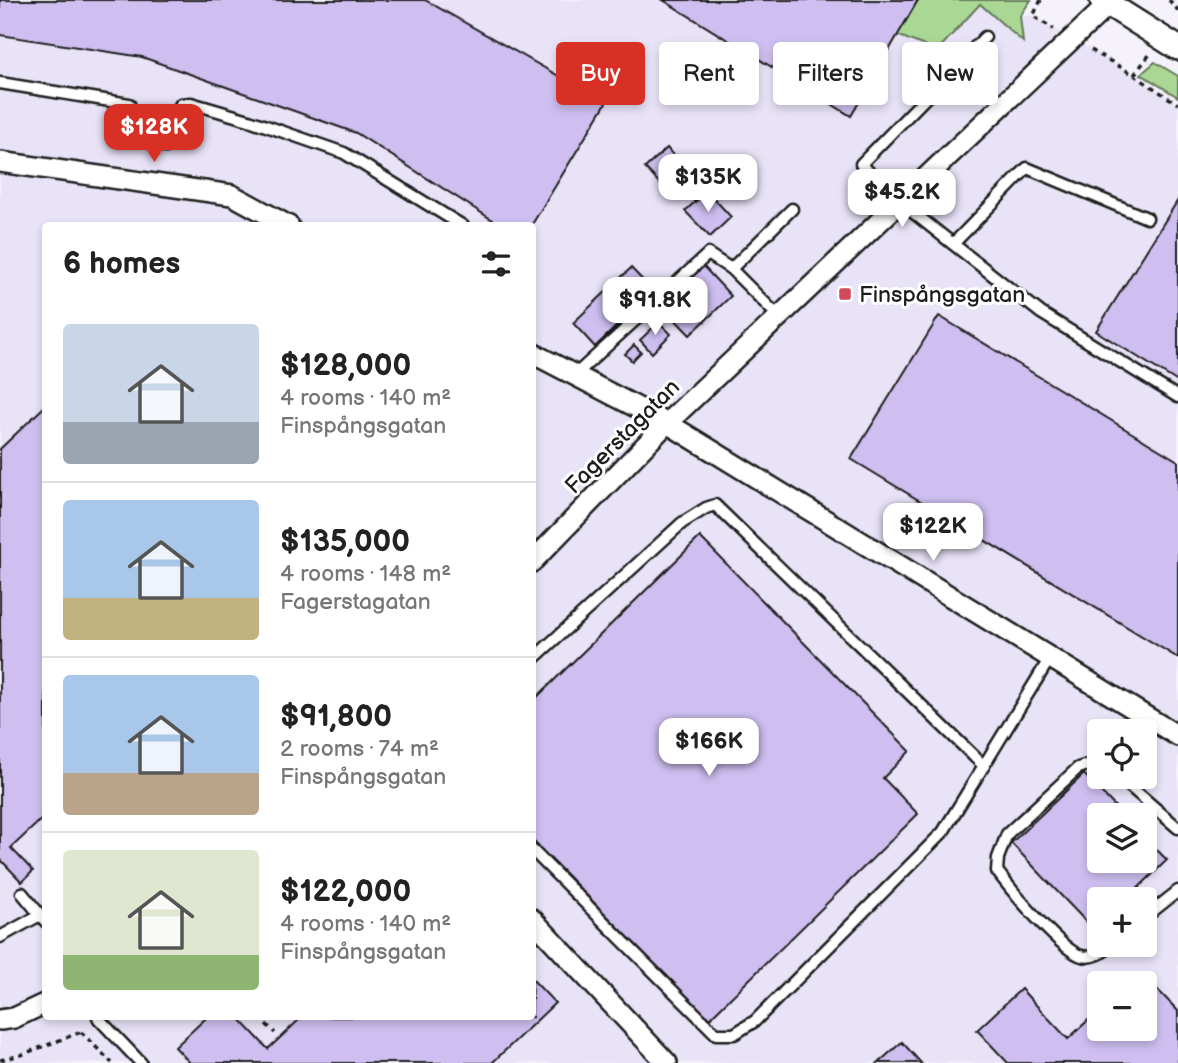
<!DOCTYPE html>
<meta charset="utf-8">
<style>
body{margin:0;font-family:"Balsamiq Sans",sans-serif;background:#f6f6f6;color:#222;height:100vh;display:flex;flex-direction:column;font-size:26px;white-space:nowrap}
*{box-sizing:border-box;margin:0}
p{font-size:23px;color:#767676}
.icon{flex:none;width:38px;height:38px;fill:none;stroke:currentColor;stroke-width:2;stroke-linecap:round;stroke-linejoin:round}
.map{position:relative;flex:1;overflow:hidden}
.panel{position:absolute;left:42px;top:222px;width:494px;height:798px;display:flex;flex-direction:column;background:#fff;border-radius:7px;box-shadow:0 4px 10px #0003}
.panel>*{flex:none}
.top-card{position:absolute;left:556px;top:42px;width:516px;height:63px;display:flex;gap:14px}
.fabs{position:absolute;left:1087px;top:719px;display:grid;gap:14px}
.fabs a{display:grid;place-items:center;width:70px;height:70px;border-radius:7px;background:#fff;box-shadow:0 4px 10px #0003;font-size:35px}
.price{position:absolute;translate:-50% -60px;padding:0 16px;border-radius:14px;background:#fff;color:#222;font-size:23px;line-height:46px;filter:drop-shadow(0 2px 4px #0008)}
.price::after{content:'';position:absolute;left:50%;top:42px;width:21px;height:16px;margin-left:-10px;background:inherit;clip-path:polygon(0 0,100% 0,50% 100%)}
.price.active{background:#d93025;color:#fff}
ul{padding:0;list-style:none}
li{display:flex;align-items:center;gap:21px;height:175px;padding:0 21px}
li+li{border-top:2px solid #e0e0e0}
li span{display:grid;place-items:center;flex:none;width:196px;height:140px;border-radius:7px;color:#555}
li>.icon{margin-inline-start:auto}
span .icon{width:84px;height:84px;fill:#fffc;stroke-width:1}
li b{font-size:30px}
h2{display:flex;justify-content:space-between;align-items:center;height:84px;padding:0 21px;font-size:30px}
.pill{padding:0 24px;border-radius:7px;background:#fff;box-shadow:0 4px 10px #0003;font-size:24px;line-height:63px}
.pill.active{background:#d93025;color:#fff}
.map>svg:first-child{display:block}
.built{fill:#e9e3f8;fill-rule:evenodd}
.green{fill:#abd795;stroke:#647a58;stroke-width:2}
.building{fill:#cebff0;stroke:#1c1c1c;stroke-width:2}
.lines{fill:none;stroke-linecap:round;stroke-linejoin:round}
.service-casing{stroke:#1c1c1c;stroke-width:15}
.minor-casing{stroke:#1c1c1c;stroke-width:24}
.tertiary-casing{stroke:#1c1c1c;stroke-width:28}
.path{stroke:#1c1c1c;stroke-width:3.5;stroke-dasharray:5 5;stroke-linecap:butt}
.service{stroke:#fff;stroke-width:10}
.minor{stroke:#fff;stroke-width:19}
.tertiary{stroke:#fff;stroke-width:23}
.poi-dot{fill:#d1495b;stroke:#fff;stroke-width:2.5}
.labels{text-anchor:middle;stroke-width:6;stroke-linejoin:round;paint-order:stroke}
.poi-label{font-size:23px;fill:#1c1c1c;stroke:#fff;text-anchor:start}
.street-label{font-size:23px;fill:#1c1c1c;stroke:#fff}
</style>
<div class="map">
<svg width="1178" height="1063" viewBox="0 0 1178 1063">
<rect width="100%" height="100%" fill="#f5f2fc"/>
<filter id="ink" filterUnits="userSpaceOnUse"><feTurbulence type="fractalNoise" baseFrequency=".0143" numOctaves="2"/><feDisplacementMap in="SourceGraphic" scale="14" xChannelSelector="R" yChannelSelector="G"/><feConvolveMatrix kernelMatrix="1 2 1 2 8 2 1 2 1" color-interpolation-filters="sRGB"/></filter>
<g filter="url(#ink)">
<!-- built -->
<path class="built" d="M0,0H918L979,3L1022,42L1020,16H1033L1130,72L1178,104V1063H0ZM46,226H532V1017H46ZM1099,732H1144V777H1099ZM1099,816H1144V861H1099ZM1099,900H1144V945H1099ZM1099,984H1144V1029H1099Z"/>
<!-- green -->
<path class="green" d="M918,0H1031L1020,16L1023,42L980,4L937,51L897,35Z
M1155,62L1178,76V97L1141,74Z"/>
<!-- building -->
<path class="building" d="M0,0H425L606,103L531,226H502L356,133L142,57L0,35Z
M663,0H918L851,116Z
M667,148L691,175L670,194L645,168Z
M694,172L710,188L695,202L680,185Z
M707,191L731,217L710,237L685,211Z
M1178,200V382L1096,331Z
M703,266L731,296L690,335L662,306Z
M631,268L653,291L595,347L573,323Z
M939,316L1178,461V658L851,459Z
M659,322L671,334L652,353L640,340Z
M634,345L641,352L632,361L625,354Z
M46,405V815L11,848L33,871L22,882L0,859V449Z
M700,537L910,751L883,778L918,814L709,1019L532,840V702Z
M1084,774L1124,816H1099V861H1144V837L1167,860L1126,900H1099V925L1094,930L1011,843Z
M532,979L555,1003L492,1063H190L175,1047L207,1017H238L268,1049L302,1017H532Z
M1144,986H1154L1178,1011V1063H1008L977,1030L1021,989L1068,1039L1099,1010V1029H1144Z
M902,1042L921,1063H878Z"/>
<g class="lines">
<defs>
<path id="service" d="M985,37L861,164L900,202L953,244L1027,168L1147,218
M0,83L129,104L121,141
M166,147L176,113L181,104L191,103L249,120L344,153L463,226
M953,244L1041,313L1178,397
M779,317L731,269L792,209
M575,375L708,254L731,269
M532,660L682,523L706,508L715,505L984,766
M1099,766L1093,763L1078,768L1007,834L998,858L997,871C1011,890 1063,952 1082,956C1094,959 1103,952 1112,945
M1119,777L1178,828
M532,850L716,1034H734L755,1021L943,832L1050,658
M22,893L46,922
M1144,918L1178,891
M0,937L40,915
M98,1017L99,1019L141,1063"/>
<path id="minor" d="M0,162L232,195L289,226
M532,353L667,423L1178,736
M532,562L667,423L1113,0
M532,919L667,1063
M0,1020L14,1018L46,1003"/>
<path id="tertiary" d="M1102,0L1178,48"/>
</defs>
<!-- service casing -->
<use href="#service" class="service-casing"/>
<!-- minor casing -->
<use href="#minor" class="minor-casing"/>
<!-- tertiary casing -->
<use href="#tertiary" class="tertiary-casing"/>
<!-- path -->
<path class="path" d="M1041,0L1033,16L1054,29
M1169,0L1177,9L1178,12
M1091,50L1134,75L1178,104
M1134,75L1150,54
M259,1017L275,1033
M81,1032L112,1063
M0,1060L21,1055L81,1032"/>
<!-- service -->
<use href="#service" class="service"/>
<!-- minor -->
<use href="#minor" class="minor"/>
<!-- tertiary -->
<use href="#tertiary" class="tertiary"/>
</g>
</g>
<!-- markers -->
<rect class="poi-dot" x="838" y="287" width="14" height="14" rx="3.5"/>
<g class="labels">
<!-- poi labels -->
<g class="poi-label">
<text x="859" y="302">Finspångsgatan</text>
</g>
<!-- street labels -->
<g class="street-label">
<text transform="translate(622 436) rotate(-45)" y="8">Fagerstagatan</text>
</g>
</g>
</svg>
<div class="fabs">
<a><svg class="icon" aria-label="locate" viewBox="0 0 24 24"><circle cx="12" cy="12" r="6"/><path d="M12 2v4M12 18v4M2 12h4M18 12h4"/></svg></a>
<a><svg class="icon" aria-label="layers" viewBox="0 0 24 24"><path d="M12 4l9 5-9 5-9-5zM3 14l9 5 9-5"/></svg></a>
<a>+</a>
<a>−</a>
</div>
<b class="price active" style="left:154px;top:164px">$128K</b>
<b class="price" style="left:708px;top:214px">$135K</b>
<b class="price" style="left:902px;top:229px">$45.2K</b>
<b class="price" style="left:655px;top:337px">$91.8K</b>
<b class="price" style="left:933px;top:563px">$122K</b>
<b class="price" style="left:709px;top:778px">$166K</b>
<div class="top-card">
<a class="pill active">Buy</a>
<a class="pill">Rent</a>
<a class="pill">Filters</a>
<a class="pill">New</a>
</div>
<section class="panel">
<h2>6 homes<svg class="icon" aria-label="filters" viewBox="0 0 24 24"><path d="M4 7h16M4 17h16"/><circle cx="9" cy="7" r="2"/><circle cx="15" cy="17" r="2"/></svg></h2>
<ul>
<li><span style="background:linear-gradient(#c9d6e8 70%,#9aa5b1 0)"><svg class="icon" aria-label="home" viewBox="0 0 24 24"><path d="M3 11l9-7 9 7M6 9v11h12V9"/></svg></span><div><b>$128,000</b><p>4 rooms · 140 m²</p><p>Finspångsgatan</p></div></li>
<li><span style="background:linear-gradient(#a9c7e8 70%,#c2b280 0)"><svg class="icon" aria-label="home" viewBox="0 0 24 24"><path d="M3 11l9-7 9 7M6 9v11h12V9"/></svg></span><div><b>$135,000</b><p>4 rooms · 148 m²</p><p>Fagerstagatan</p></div></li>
<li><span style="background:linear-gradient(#a9c7e8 70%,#b9a48a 0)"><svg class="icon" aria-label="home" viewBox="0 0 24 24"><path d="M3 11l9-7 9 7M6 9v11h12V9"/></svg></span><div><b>$91,800</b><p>2 rooms · 74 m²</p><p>Finspångsgatan</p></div></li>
<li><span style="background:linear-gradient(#dfe7d0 75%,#8fb573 0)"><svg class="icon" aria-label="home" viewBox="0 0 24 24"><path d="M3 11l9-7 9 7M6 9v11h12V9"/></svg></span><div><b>$122,000</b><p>4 rooms · 140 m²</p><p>Finspångsgatan</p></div></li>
</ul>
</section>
</div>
